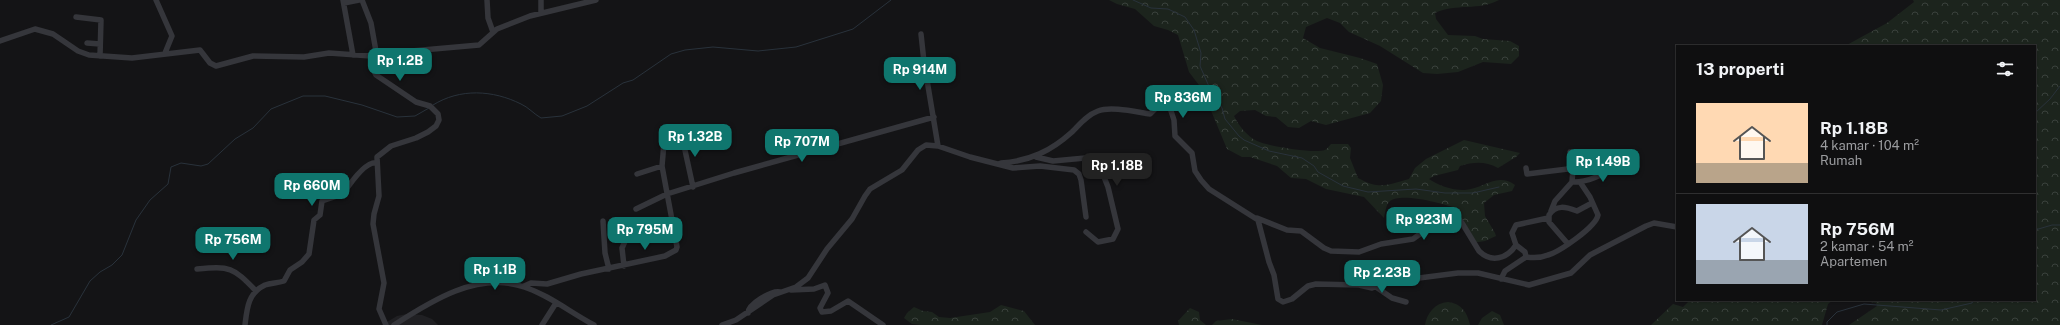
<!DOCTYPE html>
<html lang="id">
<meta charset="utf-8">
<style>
body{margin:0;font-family:"Public Sans",sans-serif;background:#1d1d1e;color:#f1f3f6;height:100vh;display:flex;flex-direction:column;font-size:15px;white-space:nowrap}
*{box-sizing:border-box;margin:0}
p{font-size:13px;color:#9b9c9f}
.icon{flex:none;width:22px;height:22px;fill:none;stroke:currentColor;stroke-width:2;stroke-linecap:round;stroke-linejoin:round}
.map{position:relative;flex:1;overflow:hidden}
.sheet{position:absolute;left:1676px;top:45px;width:360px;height:256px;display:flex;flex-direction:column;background:#0f0f10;border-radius:0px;box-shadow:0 1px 3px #0004,0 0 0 1px #2f2f30}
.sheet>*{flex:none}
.price{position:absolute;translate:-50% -34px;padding:0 9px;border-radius:8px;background:#0f766e;color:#fff;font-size:13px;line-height:26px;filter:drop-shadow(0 1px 2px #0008)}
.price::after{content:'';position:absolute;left:50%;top:24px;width:12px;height:9px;margin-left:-6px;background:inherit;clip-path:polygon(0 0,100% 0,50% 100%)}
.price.current{background:#222;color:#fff}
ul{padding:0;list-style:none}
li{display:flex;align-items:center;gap:12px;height:100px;padding:0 20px}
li+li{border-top:1px solid #2f2f30}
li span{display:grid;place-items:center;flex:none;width:112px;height:80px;border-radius:0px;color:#555}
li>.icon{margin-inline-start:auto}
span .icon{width:48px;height:48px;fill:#fffc;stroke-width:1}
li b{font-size:17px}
h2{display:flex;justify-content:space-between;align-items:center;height:48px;padding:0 20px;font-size:17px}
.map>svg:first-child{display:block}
.built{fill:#202023}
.forest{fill:url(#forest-crowns)}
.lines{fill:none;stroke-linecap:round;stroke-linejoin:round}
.stream{stroke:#29323b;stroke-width:1}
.minor{stroke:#35363b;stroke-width:5.5}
</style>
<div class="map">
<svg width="2060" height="325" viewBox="0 0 2060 325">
<defs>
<pattern id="forest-crowns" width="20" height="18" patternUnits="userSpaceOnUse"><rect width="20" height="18" fill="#1c241d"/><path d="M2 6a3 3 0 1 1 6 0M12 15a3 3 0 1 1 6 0" fill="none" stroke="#3a413c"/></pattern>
</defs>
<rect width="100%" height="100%" fill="#141416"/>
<!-- built -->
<path class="built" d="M407,314L422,315L432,319L438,325H382L397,316Z"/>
<!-- forest -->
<path class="forest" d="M1109,0H1499C1479,11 1456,3 1435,13L1436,19L1448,35L1475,36L1483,39L1510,41L1519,46V56L1511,64L1483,62L1458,72L1437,74L1423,73L1380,46L1349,32L1340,23L1327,18L1306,27L1303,38L1320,48L1360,58L1377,64L1383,85L1381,101L1370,113L1326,125L1311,121L1299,128L1288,127L1276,117L1266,116L1255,110L1240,111L1234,116C1239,126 1247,136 1257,141C1267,146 1315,154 1325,150C1327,149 1329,146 1331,144H1348L1351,148L1350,158L1358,178C1380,190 1386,185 1409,179L1415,168L1426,159L1464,140L1520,153L1516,157L1498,168C1485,161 1474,162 1460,166L1458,170L1434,176L1429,179C1437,185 1454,191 1465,190C1484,189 1496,172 1515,185L1512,191L1494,195L1484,203L1485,216L1495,233L1496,236L1485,241L1472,243L1458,221V209C1446,204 1401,192 1390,201C1386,204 1385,213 1384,218L1364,197L1326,189L1306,179L1291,178L1277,166L1250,157H1242L1227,149L1202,89L1189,72L1178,35L1168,30L1154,26L1135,9L1117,4Z
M1913,0H2060V325H1849L1877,306L1876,303L1859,300H2035V46H1845L1887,23L1914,2Z
M1690,300H1833L1828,304L1822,325H1651L1673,304L1683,307Z
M1448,302C1462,304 1467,312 1470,325H1425C1427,313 1435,303 1448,302Z
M1001,305L1024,311L1035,325H921L912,324L904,318L907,313L914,307L923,311L932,312L939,317L950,318L990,312Z
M1190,308L1199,312L1200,320L1206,325H1179L1178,321Z
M1492,311L1500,315L1504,325H1478L1482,318Z
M1232,319L1262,325H1212L1216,321Z"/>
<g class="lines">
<!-- stream -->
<path class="stream" d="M1133,0L1151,8L1168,9L1185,17L1194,30L1201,53L1200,66L1211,91L1222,108L1225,119L1239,136L1244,140L1269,151L1302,158L1314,166L1318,172L1343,186L1368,192L1416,189L1445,193H1473L1499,187
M433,105C460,88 493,90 521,104C528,107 534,114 541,118L562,116L587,106L623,83L633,80L671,54L685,50L713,47L758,51L796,47L853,29L891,0
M2035,113L2050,99L2060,86
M2035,230L2052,225H2060
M51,325L69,317L90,281L100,272L112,265L122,255L136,220L150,200L168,184L171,167L181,163L201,166L208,164L235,139L253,128L271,109L303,96H325L362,105L397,117L415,116L429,108
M1827,325V322L1837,312L1864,304L1941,310L1972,303L1975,300"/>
<!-- minor -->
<path class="minor" d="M156,0L172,36L165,53
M343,0L353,55
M362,0L371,23L377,57
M487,0L488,18L493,32
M541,0V12
M344,3L359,0
M76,17L101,20L100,56
M921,34L924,62L938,146
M0,41L35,29L53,34L78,51L89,55L132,58L200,50L210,63L216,66L253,56L304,57L329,53L385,57L400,52L479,45L497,29L530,16L596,0
M87,43L100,44
M372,57L373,69L376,75L416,102L430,106L438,114L439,120L436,126L428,132L416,138L391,146L377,157L379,196L374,214L373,224L384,283L379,309L386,325
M681,132L693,187
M1570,152L1594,157
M1036,157L1053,161L1096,157L1108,187L1118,229L1113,239L1098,242L1086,232
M1001,163C1030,161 1051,151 1072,132C1080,124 1087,115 1098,111C1111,106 1136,112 1150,114L1162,102H1168L1174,120L1175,136L1192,153L1195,171L1201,180L1209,189L1258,220L1269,262L1274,275L1278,299L1283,302L1292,299L1308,286L1316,284L1359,285L1372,288L1388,282L1458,273H1478L1529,285L1571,273L1590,255L1646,226L1654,223L1677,227
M1526,168L1527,174L1584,167L1588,155
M637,174L662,166
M1572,182C1593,183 1610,169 1628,160
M636,209L667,194L734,173L934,117
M1551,211L1555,201L1572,182L1573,168
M1257,218L1287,230L1301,231L1324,248L1331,251L1359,252L1381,244L1413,239L1420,234L1423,226L1427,222L1447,213H1452L1457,216L1462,223L1479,251C1491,263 1507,259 1516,245L1512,233L1516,225L1548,218
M603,221L605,253L609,269
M623,226L627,237L622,248L624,266
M1568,244L1549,222V215C1556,204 1566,207 1577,211L1592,203
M1526,257C1533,258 1541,258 1548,255C1559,252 1596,227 1598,215L1590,197L1580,182
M197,269C230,266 233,267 256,291
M1501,279L1505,271L1526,257L1525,252L1516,245
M524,286L531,283L547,284L581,274L665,256L676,250L677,247L662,166L664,143
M1376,287L1392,298L1406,302
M791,290L814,289L825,285L828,293L820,308L822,312L831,311L848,301L883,325
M748,313C748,304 772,290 780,292
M245,325C247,308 248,293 265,285C271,283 278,283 284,281L290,270L302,262L309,254L314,220L320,215L322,201L343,194C349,185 366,160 377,163
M394,325C431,301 478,271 524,287C549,295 571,313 594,325
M542,325L556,303
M722,325L736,320L773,295L796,287L808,278L827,249L852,219L865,196L870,189L902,170L918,150L926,145L938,146L970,157L1013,168L1040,166L1074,170L1079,174L1081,180L1086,217"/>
</g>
</svg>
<b class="price" style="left:400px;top:82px">Rp 1.2B</b>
<b class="price" style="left:920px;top:91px">Rp 914M</b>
<b class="price" style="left:1183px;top:119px">Rp 836M</b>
<b class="price" style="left:695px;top:158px">Rp 1.32B</b>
<b class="price" style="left:802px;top:163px">Rp 707M</b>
<b class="price" style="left:1603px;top:183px">Rp 1.49B</b>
<b class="price current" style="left:1117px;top:187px">Rp 1.18B</b>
<b class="price" style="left:312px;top:207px">Rp 660M</b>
<b class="price" style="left:1424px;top:241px">Rp 923M</b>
<b class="price" style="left:645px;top:251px">Rp 795M</b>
<b class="price" style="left:233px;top:261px">Rp 756M</b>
<b class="price" style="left:495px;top:291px">Rp 1.1B</b>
<b class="price" style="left:1382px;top:294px">Rp 2.23B</b>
<section class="sheet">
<h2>13 properti<svg class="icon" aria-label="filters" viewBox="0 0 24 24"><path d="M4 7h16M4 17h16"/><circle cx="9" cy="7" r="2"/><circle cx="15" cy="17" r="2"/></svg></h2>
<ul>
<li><span style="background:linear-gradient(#ffd9b3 75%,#b9a48a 0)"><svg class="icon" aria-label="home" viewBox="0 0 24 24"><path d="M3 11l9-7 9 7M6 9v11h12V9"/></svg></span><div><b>Rp 1.18B</b><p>4 kamar · 104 m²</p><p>Rumah</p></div></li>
<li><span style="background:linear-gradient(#c9d6e8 70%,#9aa5b1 0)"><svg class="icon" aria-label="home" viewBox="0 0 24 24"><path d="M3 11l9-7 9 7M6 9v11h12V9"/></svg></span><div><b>Rp 756M</b><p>2 kamar · 54 m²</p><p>Apartemen</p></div></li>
</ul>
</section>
</div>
